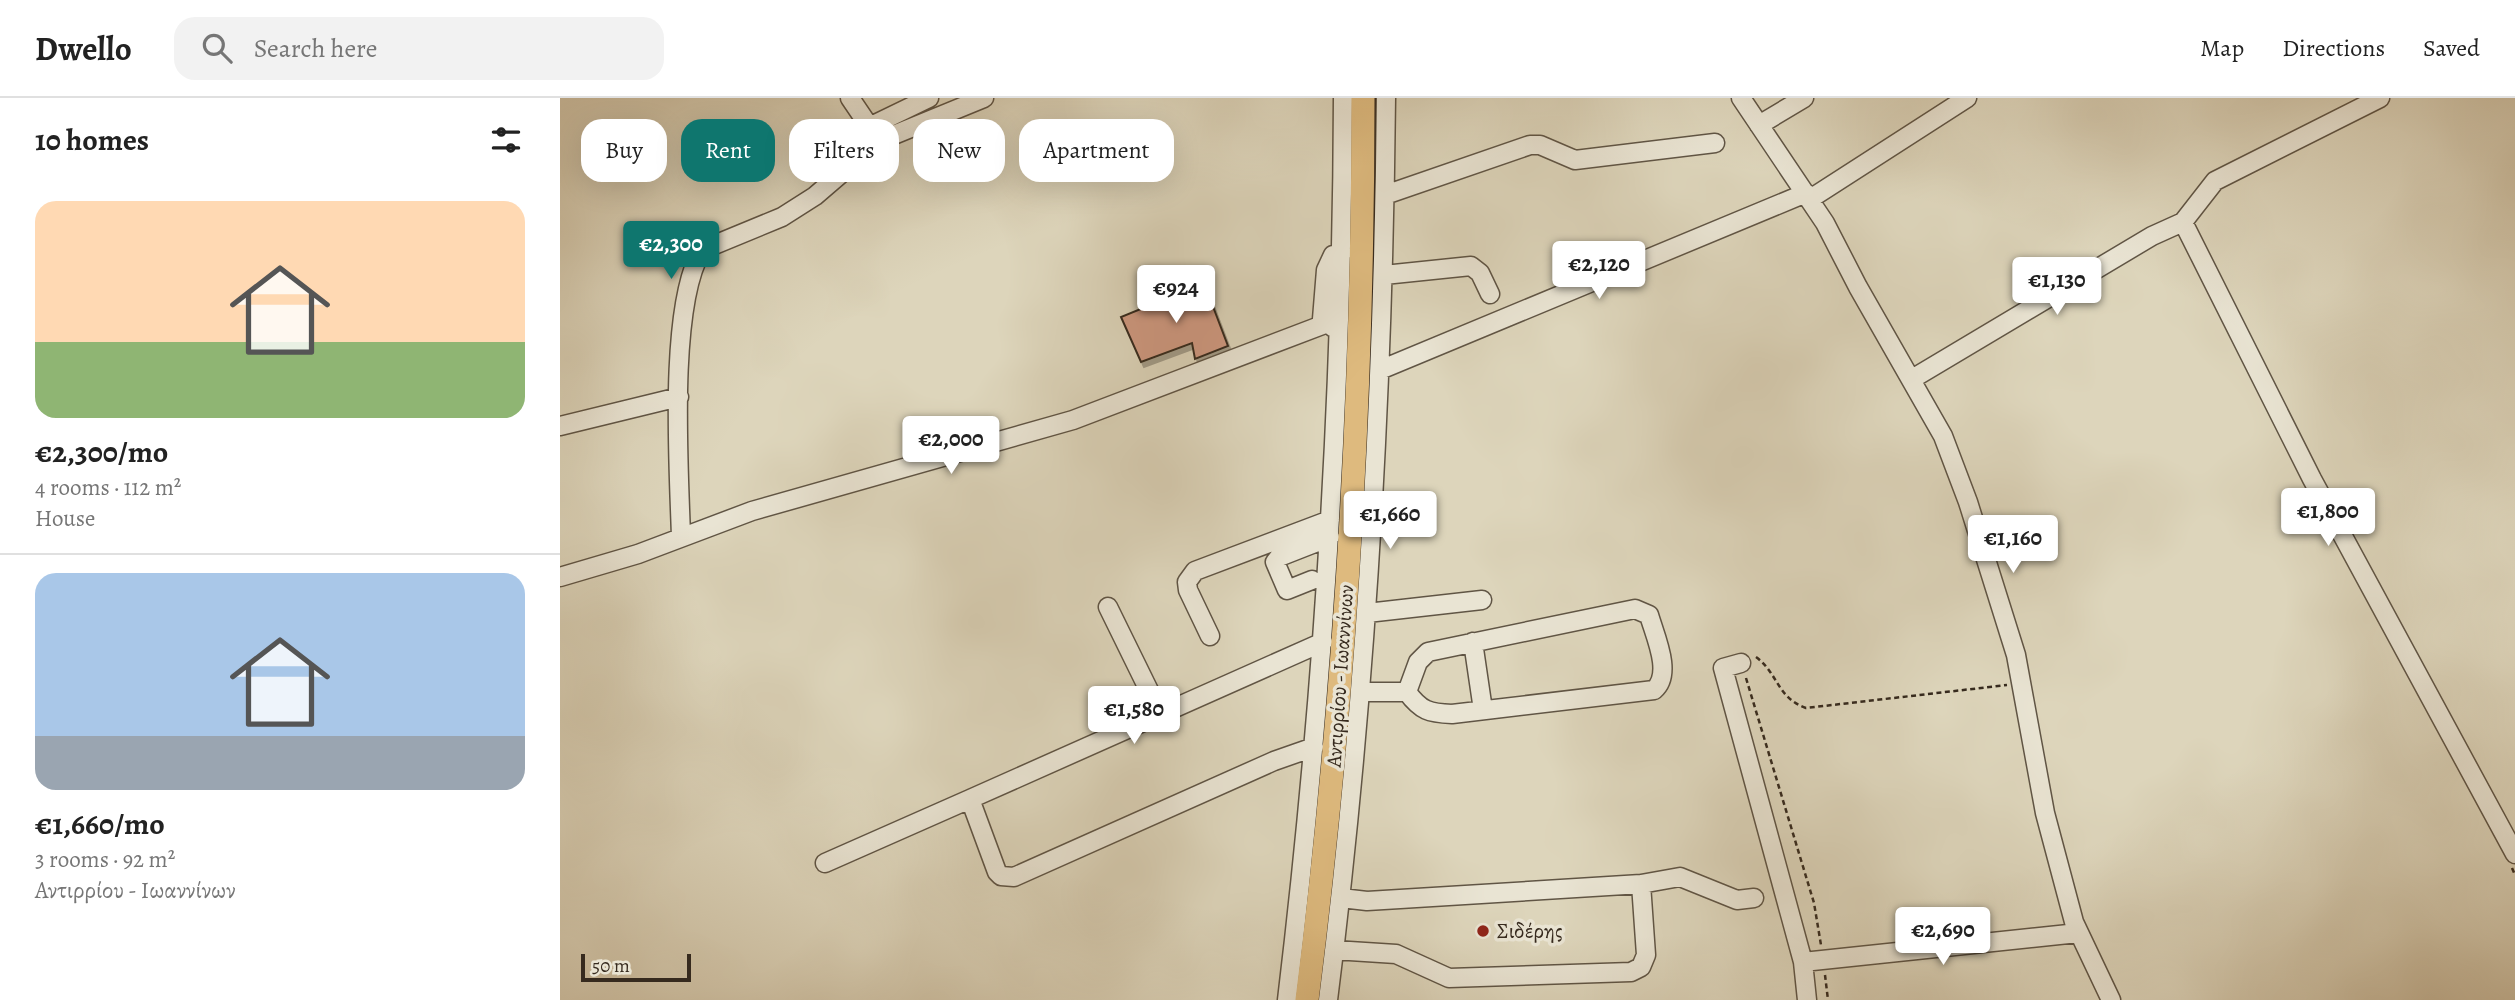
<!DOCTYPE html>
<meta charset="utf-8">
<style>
body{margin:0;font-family:Alegreya,serif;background:#f2f2f2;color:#222;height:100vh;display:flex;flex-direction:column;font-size:26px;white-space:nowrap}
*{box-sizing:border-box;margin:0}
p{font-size:23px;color:#767676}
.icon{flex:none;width:38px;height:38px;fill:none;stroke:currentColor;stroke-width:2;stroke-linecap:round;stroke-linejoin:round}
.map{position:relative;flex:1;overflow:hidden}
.drawer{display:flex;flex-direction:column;background:#fff;width:560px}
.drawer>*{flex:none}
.guide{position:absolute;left:21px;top:21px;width:665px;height:63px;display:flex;gap:14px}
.scale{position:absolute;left:21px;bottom:18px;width:110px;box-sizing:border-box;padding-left:7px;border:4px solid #362a1e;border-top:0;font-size:19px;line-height:24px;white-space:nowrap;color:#362a1e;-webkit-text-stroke:5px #e9e4d3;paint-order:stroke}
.price{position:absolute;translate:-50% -60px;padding:0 16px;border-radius:7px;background:#fff;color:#222;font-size:23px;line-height:46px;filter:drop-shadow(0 2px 4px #0008)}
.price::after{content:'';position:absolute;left:50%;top:42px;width:21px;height:16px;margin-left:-10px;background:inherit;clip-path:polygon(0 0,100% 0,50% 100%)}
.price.on{background:#0f766e;color:#fff}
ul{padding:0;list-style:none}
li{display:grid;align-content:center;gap:14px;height:371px;padding:0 35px}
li+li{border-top:2px solid #e0e0e0}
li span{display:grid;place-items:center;height:217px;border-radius:21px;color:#555}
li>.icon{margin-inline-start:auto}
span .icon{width:126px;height:126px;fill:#fffc;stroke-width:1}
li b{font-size:30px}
h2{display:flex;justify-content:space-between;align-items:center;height:84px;padding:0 35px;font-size:30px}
.tag{padding:0 24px;border-radius:21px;background:#fff;box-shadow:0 7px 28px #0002;font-size:24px;line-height:63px}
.tag.on{background:#0f766e;color:#fff}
header{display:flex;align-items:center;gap:42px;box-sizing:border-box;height:98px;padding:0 35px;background:#fff;border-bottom:2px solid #e0e0e0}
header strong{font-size:33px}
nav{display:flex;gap:38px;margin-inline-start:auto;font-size:24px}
.search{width:490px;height:63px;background:#f2f2f2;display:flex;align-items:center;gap:18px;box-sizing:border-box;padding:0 24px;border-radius:21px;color:#767676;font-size:26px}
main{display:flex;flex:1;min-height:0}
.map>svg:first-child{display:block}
.building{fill:#cf9981;stroke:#362a1e;stroke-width:2;filter:url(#shadow)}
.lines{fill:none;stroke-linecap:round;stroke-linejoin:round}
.minor-casing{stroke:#605545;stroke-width:21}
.major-casing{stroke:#362a1e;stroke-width:26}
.path{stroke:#362a1e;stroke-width:2.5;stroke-dasharray:5 3.5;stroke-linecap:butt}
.minor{stroke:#e9e4d3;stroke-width:18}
.major{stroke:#deba7e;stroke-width:23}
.poi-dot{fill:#8f2418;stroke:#e9e4d3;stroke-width:2.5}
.labels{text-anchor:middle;stroke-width:7;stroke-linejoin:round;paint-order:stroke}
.street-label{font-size:21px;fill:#362a1e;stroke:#e9e4d3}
.poi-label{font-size:21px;fill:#362a1e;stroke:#e9e4d3;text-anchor:start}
</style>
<header>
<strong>Dwello</strong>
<div class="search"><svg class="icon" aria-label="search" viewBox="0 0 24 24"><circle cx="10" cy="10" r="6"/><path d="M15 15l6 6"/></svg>Search here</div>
<nav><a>Map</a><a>Directions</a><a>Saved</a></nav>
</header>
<main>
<section class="drawer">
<h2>10 homes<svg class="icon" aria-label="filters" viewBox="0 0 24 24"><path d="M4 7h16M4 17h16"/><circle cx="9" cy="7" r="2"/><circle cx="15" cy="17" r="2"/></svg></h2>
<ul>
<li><span style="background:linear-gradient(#ffd9b3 65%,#8fb573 0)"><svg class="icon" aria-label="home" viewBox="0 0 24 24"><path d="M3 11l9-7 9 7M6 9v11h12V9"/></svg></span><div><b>€2,300/mo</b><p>4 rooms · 112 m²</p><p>House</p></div></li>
<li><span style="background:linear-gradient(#a9c7e8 75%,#9aa5b1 0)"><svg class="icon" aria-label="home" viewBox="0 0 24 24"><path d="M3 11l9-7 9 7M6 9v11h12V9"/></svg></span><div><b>€1,660/mo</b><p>3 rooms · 92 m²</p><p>Αντιρρίου - Ιωαννίνων</p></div></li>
</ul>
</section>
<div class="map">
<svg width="1955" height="902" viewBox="0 0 1955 902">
<defs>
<filter id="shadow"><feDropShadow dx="3" dy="5" stdDeviation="0" flood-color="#0004"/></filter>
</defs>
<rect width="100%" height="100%" fill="#ddd5bb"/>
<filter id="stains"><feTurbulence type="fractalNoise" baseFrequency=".00286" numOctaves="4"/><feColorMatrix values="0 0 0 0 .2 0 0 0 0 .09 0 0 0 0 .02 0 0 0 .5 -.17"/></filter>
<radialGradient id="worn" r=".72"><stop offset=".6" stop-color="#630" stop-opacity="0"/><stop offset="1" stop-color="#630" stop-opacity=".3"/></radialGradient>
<!-- building -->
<path class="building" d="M644,185L668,248L635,261L632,245L581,264L561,219Z"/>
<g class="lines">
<defs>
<path id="minor" d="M290,0L315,37
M1181,0L1265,125L1298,189L1383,338L1408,404L1456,557L1485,715L1514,824L1551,902
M1199,27L1244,0
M309,29L369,0
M825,97L970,47H980L1015,62L1155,45
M1250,101L1407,0
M1623,124L1752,381L1955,756
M824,177L911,168L920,175L930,196
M774,230L762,221L766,172L773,157L782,155
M820,272L1246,95
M1352,281L1592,138L1623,124L1655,83L1820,0
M0,328L119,299
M121,439C119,371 108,208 142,152L222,119L255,98L319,43L424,0
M0,479L78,456L192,413L513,322L765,226
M752,482L727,492L715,464L719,459L770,439
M548,509L600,615
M807,515L922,502
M650,538L628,492L627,484L635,473L770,422
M913,544L923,612
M1181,565L1163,570L1243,864
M801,594H847C861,613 869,615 892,616L1094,592C1113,576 1095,538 1089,517L1075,511L868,554L858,564L847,594
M754,649L714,663L454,779L441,778L437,774L410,701L763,544
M265,765L410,701
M781,800L807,803L840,801L1081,786L1120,779L1177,802L1194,800
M774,852L836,856L889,880L1071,874L1081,869L1086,857L1081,786
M727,902C763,602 782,302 783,0
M768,902C806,603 823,302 826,0
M1247,902L1243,864L1518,835"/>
<path id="major" d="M747,902C785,602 803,302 803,0"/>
</defs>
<!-- minor casing -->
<use href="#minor" class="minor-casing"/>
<!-- major casing -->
<use href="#major" class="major-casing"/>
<!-- path -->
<path class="path" d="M1196,559C1218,575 1217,600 1246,610L1447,587
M1186,580L1254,805L1261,847
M1952,770L1955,777
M1265,877L1268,902"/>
<!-- minor -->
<use href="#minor" class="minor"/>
<!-- major -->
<use href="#major" class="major"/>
</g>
<!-- markers -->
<circle class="poi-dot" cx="923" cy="833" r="7"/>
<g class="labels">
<!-- street labels -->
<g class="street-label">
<text transform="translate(780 578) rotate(-86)" y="7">Αντιρρίου - Ιωαννίνων</text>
</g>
<!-- poi labels -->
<g class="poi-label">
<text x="937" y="840">Σιδέρης</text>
</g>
</g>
<rect width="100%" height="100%" filter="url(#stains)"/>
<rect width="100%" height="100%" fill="url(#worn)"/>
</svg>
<div class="scale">50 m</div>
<b class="price on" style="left:111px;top:183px">€2,300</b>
<b class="price" style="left:1039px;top:203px">€2,120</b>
<b class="price" style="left:1497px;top:219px">€1,130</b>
<b class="price" style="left:616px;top:227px">€924</b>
<b class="price" style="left:391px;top:378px">€2,000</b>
<b class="price" style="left:1768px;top:450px">€1,800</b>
<b class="price" style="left:830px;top:453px">€1,660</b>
<b class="price" style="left:1453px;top:477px">€1,160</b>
<b class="price" style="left:574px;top:648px">€1,580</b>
<b class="price" style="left:1383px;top:869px">€2,690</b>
<div class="guide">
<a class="tag">Buy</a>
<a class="tag on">Rent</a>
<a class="tag">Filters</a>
<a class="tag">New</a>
<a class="tag">Apartment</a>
</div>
</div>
</main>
